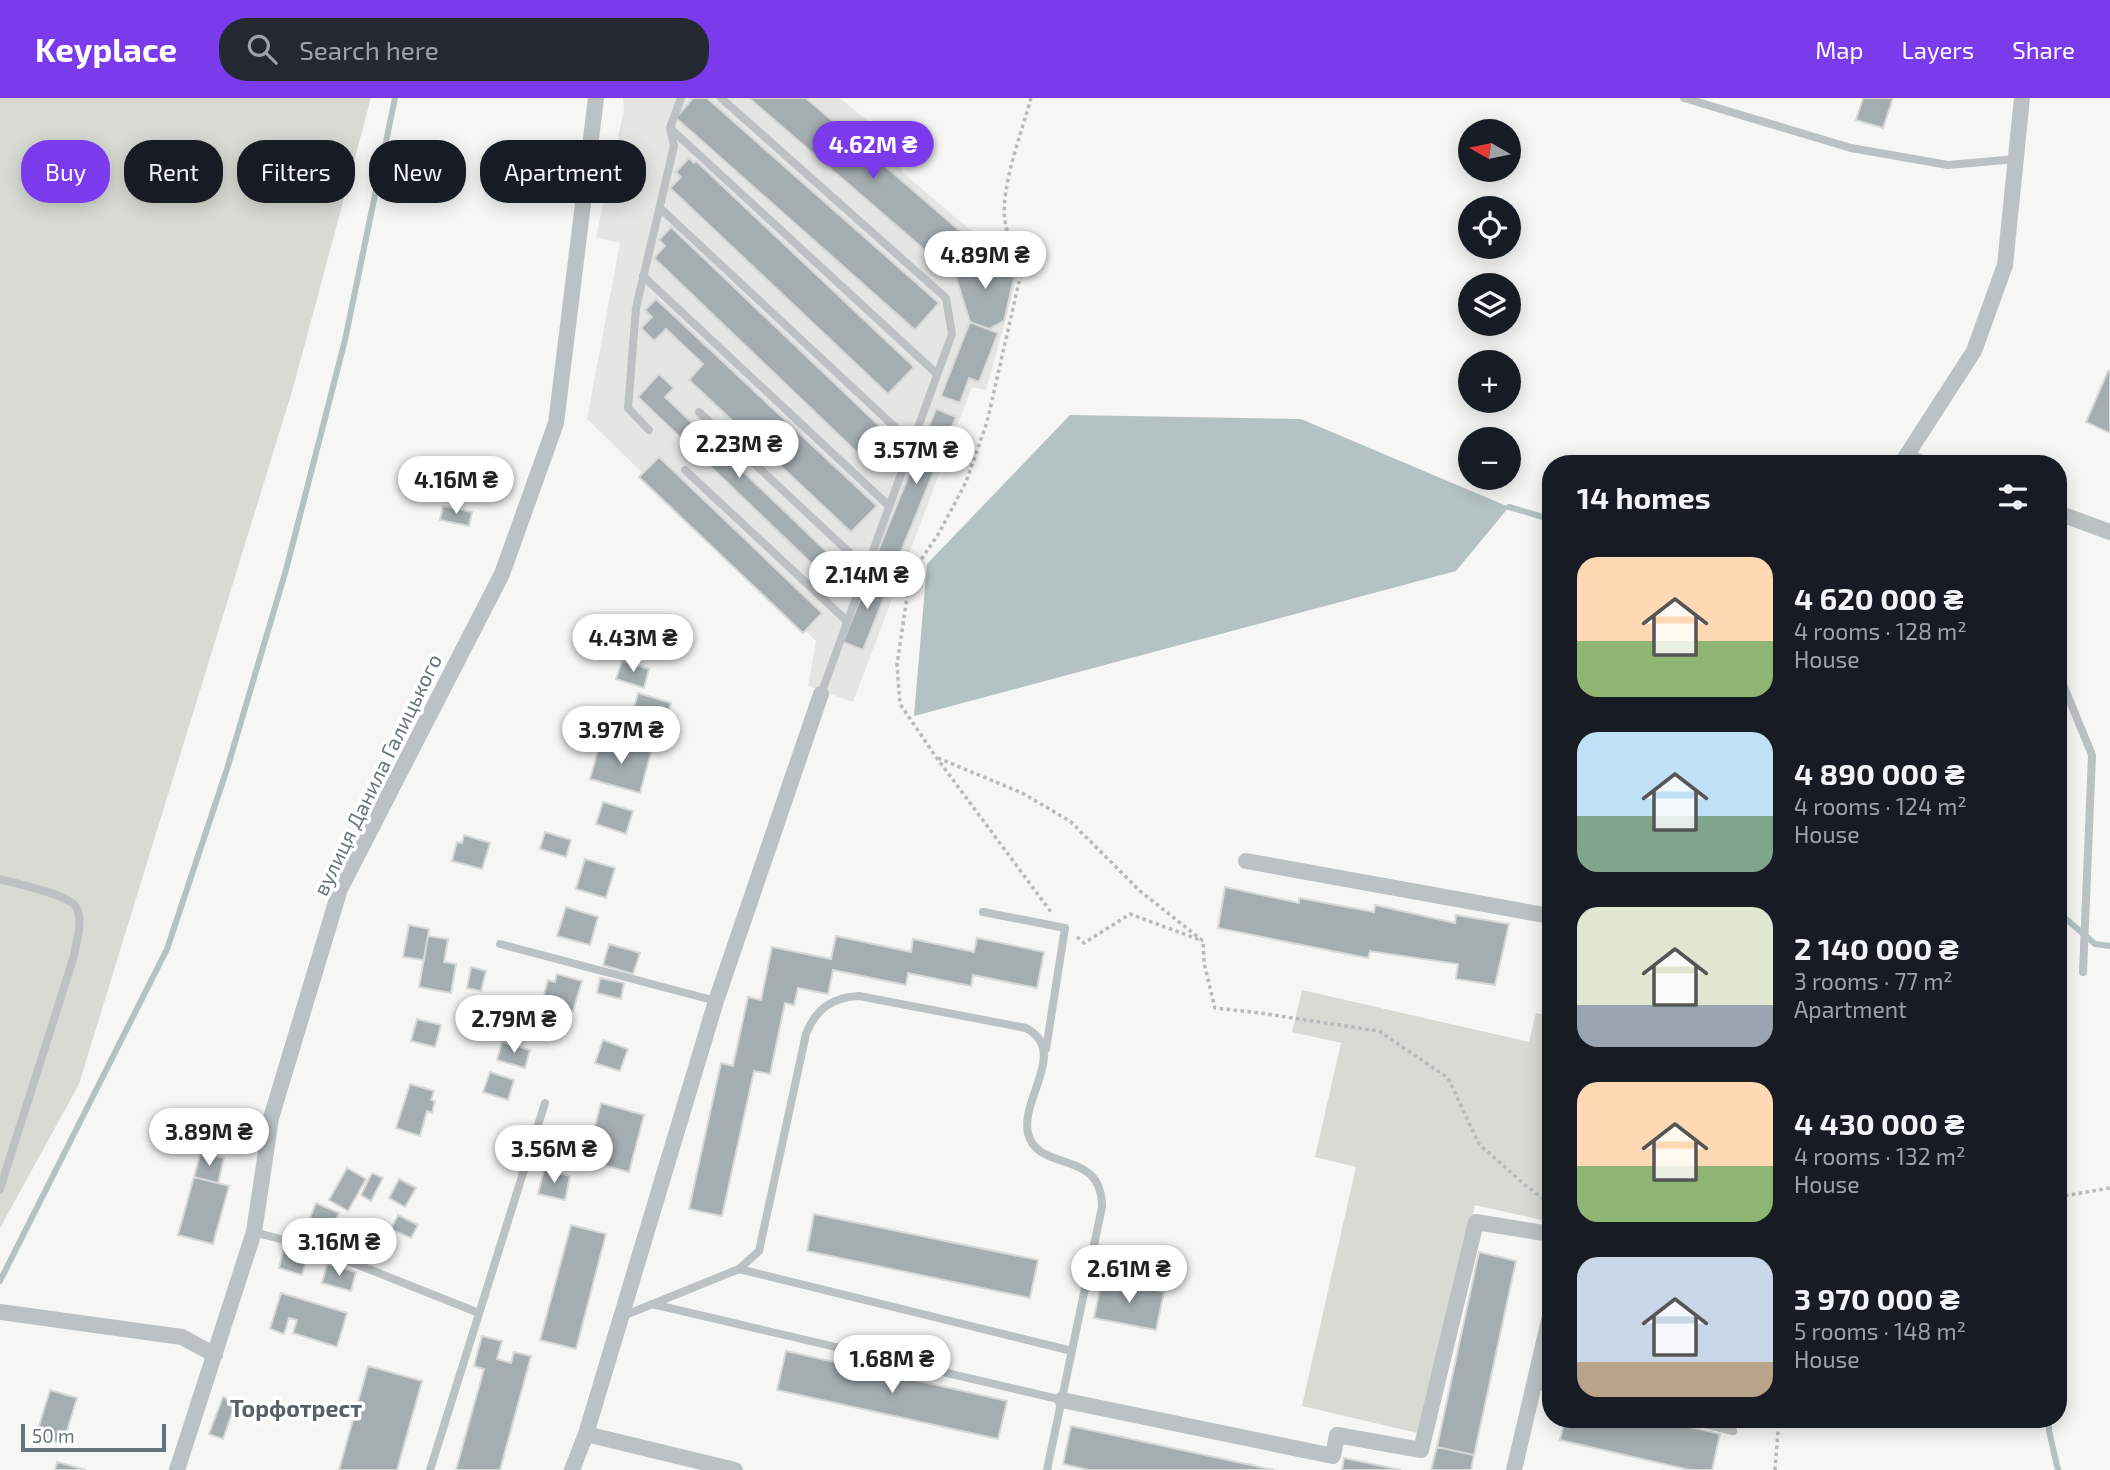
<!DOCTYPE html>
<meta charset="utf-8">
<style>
body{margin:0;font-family:"Exo 2",sans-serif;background:#242831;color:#f1f3f6;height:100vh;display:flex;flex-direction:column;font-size:26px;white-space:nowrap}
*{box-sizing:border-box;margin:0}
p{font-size:23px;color:#9ea1a6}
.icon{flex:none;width:38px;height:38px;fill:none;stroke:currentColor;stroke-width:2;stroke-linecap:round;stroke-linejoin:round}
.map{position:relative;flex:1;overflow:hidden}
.side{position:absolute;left:1542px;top:357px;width:525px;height:973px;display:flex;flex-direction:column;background:#171b24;border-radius:28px;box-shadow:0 4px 18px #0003}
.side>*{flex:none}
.top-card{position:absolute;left:21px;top:42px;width:665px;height:63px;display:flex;gap:14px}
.needle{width:46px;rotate:279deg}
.tools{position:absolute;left:1458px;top:21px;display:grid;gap:14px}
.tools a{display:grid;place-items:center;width:63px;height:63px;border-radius:50%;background:#171b24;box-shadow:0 4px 18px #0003;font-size:35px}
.scale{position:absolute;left:21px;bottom:18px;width:145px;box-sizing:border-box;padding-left:7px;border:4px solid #65757b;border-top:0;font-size:19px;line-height:24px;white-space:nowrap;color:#65757b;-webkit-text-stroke:5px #fff;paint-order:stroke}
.price{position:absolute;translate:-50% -60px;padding:0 16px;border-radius:24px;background:#fff;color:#222;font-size:23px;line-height:46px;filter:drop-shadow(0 2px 4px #0008)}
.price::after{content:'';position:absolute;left:50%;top:42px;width:21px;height:16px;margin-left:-10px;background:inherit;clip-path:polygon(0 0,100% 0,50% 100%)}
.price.selected{background:#7c3aed;color:#fff}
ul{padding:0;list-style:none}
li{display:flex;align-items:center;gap:21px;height:175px;padding:0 35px}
li span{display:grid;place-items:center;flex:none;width:196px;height:140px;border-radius:21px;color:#555}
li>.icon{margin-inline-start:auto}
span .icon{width:84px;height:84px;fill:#fffc;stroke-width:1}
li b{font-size:30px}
h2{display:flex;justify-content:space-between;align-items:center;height:84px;padding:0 35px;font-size:30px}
.chip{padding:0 24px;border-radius:28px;background:#171b24;box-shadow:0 4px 18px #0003;font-size:24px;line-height:63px}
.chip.selected{background:#7c3aed;color:#fff}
header{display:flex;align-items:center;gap:42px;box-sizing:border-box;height:98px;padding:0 35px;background:#7c3aed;color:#fff}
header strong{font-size:33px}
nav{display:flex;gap:38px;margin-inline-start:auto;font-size:24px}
.search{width:490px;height:63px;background:#242831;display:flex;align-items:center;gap:18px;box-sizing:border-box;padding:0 24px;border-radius:28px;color:#9ea1a6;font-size:26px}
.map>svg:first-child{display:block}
.built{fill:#e4e6e4}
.green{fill:#d7dbd3}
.water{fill:#b4c2c4}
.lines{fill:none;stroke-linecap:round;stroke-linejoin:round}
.stream{stroke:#b4c2c4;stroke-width:6}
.building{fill:#a4adb0;stroke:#d8d8d6;stroke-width:2}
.path{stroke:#b6babc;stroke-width:3.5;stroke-dasharray:3.5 3.5;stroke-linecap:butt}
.lane{stroke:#bcc1c3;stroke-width:8}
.street{stroke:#bcc1c3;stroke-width:16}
.labels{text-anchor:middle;stroke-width:7;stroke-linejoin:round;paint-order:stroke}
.street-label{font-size:21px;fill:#65757b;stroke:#fff}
.neighbourhood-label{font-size:23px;font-weight:bold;fill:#566267;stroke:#fff}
</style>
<header>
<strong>Keyplace</strong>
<div class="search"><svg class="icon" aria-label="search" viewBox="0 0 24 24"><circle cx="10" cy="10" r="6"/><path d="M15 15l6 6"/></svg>Search here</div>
<nav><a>Map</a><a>Layers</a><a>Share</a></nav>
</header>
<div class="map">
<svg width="2110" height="1372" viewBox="0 0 2110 1372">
<rect width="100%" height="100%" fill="#f6f6f4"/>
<!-- built -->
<path class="built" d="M623,0H840L899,48L902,74L1016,171L1017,180L986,292L972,289L853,604L808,588L816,543L587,321L620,145L596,139L624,12Z"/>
<!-- green -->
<path class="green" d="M0,0H371L293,290L79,986L0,1130Z
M1302,892L1529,944L1536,915L1550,918V1124L1475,1107L1422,1336L1302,1308L1356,1069L1315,1059L1341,945L1292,934Z"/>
<!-- water -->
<path class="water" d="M1070,317L1301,321L1509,409L1456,473L914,618L927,466Z"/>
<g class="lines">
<!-- stream -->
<path class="stream" d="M1509,409L1550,421
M2058,814L2095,846L2110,848
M0,1183L167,851L227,671L286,472L345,242L395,0
M2049,1321V1333L2058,1372"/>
</g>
<!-- building -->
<path class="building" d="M693,0H707L939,205L915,232L676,20Z
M749,0H806L981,151L956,179Z
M1863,0H1893L1883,30L1856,22Z
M689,60L694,65L696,63L914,269L888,296L670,90L681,79L676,74Z
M671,129L891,339L867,364L654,160L665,148L659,142Z
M981,151L1014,180L1004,223L989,231L970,224L956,179Z
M656,201L877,408L851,434L689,282L703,266L666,231L654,243L641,230L652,219L645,212Z
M970,224L998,235L979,284L969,280L960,305L941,298Z
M2108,273H2110V335L2086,324Z
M659,276L674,290L665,299L847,473L834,487L638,299Z
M936,311L956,319L896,466L876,458Z
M659,359L822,515L803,535L639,379Z
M443,408L472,414L469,428L440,422Z
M871,474L891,482L863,552L843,544Z
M622,563L649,571L644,590L616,581Z
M638,595L671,605L663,631L631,622Z
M601,641L651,654L640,695L590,681Z
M603,704L633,713L626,736L596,726Z
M545,734L571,742L566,759L540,751Z
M464,737L490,745L482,771L452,763L457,744L462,745Z
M585,761L615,770L606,800L576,791Z
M1225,789L1299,805V800L1374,814L1375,807L1455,825L1456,817L1509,826L1495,887L1456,881L1458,866L1370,853L1368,860L1218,830Z
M566,809L598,819L590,847L557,838Z
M409,827L429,831L424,862L403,859Z
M428,838L448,841L444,864L456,866L451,895L419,889Z
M836,838L911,854L913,841L974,854L977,840L1044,854L1037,890L973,877L971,888L908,875L906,887L833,872L828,896L798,890L794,907L785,905L770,976L754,973L722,1118L689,1111L721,965L733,968L748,899L761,902L772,849L831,861Z
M609,846L640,855L633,876L603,867Z
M471,869L486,873L481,893L467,890Z
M557,876L582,883L573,913L542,904L548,882L555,884Z
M600,880L624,885L621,901L597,895Z
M417,921L441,927L435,949L411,943Z
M603,942L628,951L620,973L595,965Z
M502,944L530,952L525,970L497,962Z
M490,974L514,982L508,1002L483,994Z
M410,986L434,993L431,1002L435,1003L432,1015L427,1013L420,1038L396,1030Z
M601,1005L644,1017L629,1074L586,1063Z
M201,1054L224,1060L218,1085L194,1079Z
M347,1070L366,1081L348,1113L329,1102Z
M544,1072L570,1078L565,1102L538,1096Z
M372,1075L383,1080L371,1103L361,1097Z
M194,1079L229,1088L213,1146L178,1137Z
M399,1081L416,1090L405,1109L389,1100Z
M316,1105L339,1115L332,1130L310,1120Z
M814,1116L1038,1162L1030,1200L807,1153Z
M398,1117L418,1127L411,1140L391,1131Z
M571,1127L606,1136L576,1251L540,1242Z
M283,1153L307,1159L302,1177L279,1170Z
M1479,1154L1516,1163L1474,1357L1437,1349Z
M327,1166L356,1174L351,1193L322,1185Z
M1102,1181L1164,1194L1156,1232L1094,1220Z
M281,1195L347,1215L337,1249L293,1235L297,1222L289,1220L284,1236L270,1231Z
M482,1238L502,1243L497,1261L511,1265L514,1254L531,1258L500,1372H456L484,1271L474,1268Z
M786,1253L1007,1303L998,1341L777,1292Z
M368,1268L422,1283L397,1372H339Z
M50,1292L77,1300L63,1346L36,1338Z
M223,1299L236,1304L223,1341L209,1336Z
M1565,1321H1656L1720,1336L1712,1372H1690L1560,1342Z
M1071,1328L1274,1372H1089L1063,1366Z
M1437,1349L1474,1357L1471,1372H1431Z
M1344,1360L1401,1372H1342Z
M57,1364L86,1372H55Z"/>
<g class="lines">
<!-- path -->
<path class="path" d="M1031,0C1022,33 1000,91 1005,123C1008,142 1019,157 1021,175L987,324L966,384L939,435L910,478L897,567L900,606L936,659L1051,814
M938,660L1022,695L1070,723L1140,793L1203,843L1204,865L1215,910L1260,915L1379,933L1448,980L1479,1046L1524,1086L1550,1106
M1077,839L1084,845L1130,816L1203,843
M2058,1099L2110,1090
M1775,1372L1779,1321"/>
<!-- lane -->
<path class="lane" d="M721,0L946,200L952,236L821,596
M1684,0L1851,50L1948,67L2016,61
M670,30L937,276
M660,110L912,345
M643,178L889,408
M699,314L866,470
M649,332L628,310L636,210L674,48L670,30L681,0
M685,372L847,523
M2058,574L2092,657L2083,874
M0,781C16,786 69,796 76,809C84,823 76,844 74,858L0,1091
M983,814L1065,830L1046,951
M500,846L716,903
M254,1134L318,1151L479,1215
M739,1171L1072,1253
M652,1206L1062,1302
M623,1218L739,1171L759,1153L806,936C816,911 832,899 859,898L1026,930C1069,953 1020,1001 1028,1035C1037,1076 1102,1049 1102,1109L1047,1372
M1534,1287L1550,1291
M1684,1321L1733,1333
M430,1372L545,1005"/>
<!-- street -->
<path class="street" d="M1906,359L1925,366
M1901,366L1974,253L2005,167L2022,0
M2058,415L2110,434
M1246,763L1550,818
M0,1214L182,1239L215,1257
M1062,1302L1333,1358L1337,1337L1421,1352L1476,1124L1550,1136
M586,1336L735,1372
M177,1372L254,1134L271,1020L340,791L502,476L556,325L596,0
M572,1372L586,1336L716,903L821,596
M1514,1372L1550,1218"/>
</g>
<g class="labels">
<!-- street labels -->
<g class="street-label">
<text transform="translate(378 677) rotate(-64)" y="7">вулиця Данила Галицького</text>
</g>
<!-- neighbourhood labels -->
<g class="neighbourhood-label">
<text x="296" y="1319">Торфотрест</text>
</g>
</g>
</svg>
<div class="tools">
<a><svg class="needle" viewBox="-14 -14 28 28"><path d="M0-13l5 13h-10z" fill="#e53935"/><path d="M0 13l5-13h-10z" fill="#9ea1a6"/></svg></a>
<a><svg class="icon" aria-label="locate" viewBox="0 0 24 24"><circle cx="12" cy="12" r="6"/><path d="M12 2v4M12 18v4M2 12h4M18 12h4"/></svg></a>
<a><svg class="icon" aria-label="layers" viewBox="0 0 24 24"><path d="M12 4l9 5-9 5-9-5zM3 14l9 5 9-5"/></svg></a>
<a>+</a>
<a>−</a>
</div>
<div class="scale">50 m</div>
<b class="price selected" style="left:873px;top:83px">4.62M ₴</b>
<b class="price" style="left:985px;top:193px">4.89M ₴</b>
<b class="price" style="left:739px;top:382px">2.23M ₴</b>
<b class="price" style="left:916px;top:388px">3.57M ₴</b>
<b class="price" style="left:456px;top:418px">4.16M ₴</b>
<b class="price" style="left:867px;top:513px">2.14M ₴</b>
<b class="price" style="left:633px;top:576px">4.43M ₴</b>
<b class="price" style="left:621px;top:668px">3.97M ₴</b>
<b class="price" style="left:514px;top:957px">2.79M ₴</b>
<b class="price" style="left:209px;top:1070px">3.89M ₴</b>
<b class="price" style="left:554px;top:1087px">3.56M ₴</b>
<b class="price" style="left:339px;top:1180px">3.16M ₴</b>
<b class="price" style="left:1129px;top:1207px">2.61M ₴</b>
<b class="price" style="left:892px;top:1297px">1.68M ₴</b>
<div class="top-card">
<a class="chip selected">Buy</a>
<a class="chip">Rent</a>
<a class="chip">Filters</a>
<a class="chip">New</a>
<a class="chip">Apartment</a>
</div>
<section class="side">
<h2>14 homes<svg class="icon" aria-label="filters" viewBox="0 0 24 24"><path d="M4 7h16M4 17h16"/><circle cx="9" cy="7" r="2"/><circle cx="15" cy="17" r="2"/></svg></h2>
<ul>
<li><span style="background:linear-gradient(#ffd9b3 60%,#8fb573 0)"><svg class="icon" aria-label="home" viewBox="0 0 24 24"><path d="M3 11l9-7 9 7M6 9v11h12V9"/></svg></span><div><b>4 620 000 ₴</b><p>4 rooms · 128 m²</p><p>House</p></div></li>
<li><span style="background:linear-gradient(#bfe0f5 60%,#7fa58c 0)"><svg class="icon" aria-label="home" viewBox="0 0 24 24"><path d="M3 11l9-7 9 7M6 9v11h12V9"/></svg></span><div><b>4 890 000 ₴</b><p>4 rooms · 124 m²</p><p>House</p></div></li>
<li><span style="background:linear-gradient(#dfe7d0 70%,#9aa5b1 0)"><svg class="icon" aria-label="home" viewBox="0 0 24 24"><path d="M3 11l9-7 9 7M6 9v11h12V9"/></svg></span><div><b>2 140 000 ₴</b><p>3 rooms · 77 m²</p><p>Apartment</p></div></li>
<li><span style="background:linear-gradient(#ffd9b3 60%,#8fb573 0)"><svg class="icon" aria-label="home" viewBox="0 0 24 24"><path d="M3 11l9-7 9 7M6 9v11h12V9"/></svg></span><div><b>4 430 000 ₴</b><p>4 rooms · 132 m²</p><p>House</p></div></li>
<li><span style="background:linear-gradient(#c9d6e8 75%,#b9a48a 0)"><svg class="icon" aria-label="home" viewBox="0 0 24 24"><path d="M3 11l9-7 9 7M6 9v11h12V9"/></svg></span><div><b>3 970 000 ₴</b><p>5 rooms · 148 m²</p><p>House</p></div></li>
</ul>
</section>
</div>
